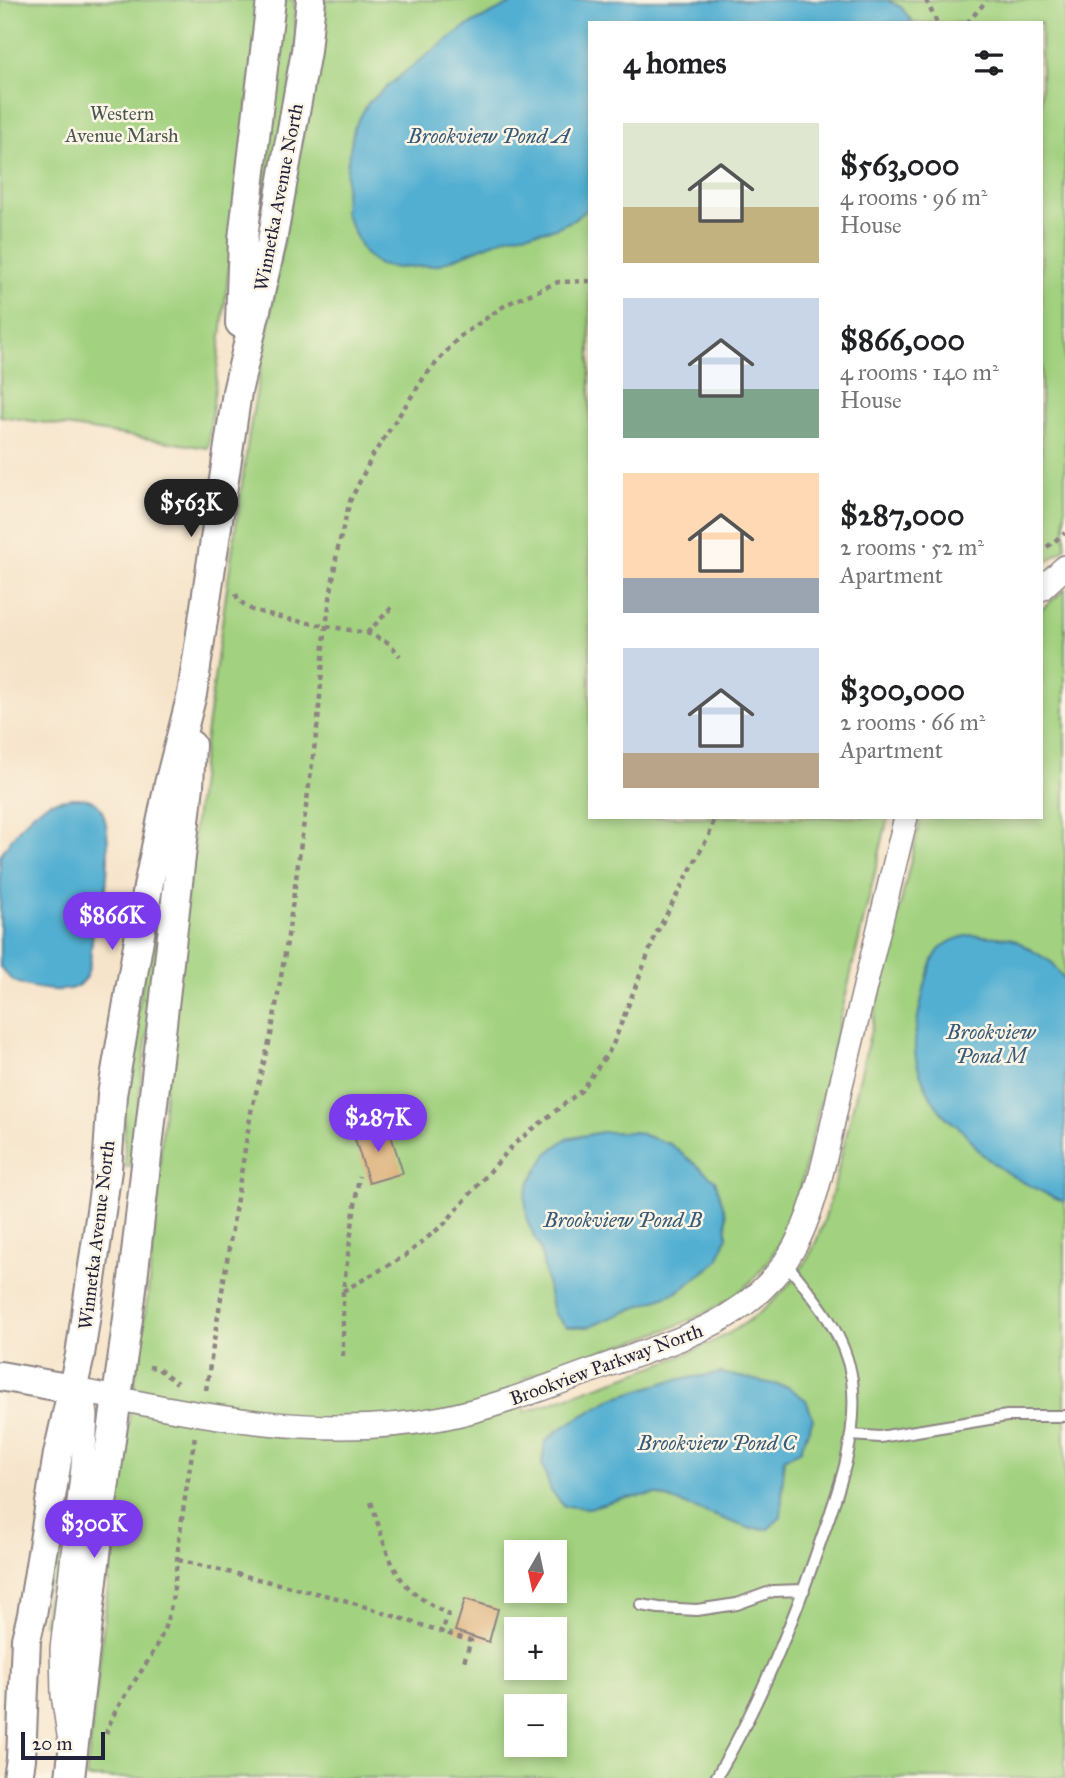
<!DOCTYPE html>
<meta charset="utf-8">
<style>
body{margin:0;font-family:"IM FELL Great Primer",serif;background:#f2f2f2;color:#202124;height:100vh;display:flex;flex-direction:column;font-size:26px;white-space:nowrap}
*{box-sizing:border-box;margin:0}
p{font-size:23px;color:#757577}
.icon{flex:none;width:38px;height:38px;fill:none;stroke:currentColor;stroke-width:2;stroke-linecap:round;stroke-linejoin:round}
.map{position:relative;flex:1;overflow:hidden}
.sheet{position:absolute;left:588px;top:21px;width:455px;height:798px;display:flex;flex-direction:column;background:#fff;border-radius:0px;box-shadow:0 4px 10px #0003}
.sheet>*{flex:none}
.needle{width:46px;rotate:189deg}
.tools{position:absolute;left:504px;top:1540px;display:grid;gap:14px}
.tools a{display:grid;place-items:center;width:63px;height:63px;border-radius:0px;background:#fff;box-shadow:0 4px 10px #0003;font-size:35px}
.scale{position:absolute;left:21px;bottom:18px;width:84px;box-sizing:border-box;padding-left:7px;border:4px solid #22223b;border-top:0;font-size:19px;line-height:24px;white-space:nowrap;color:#22223b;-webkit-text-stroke:5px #fcf5e5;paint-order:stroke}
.price{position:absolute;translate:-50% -60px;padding:0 16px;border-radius:24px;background:#7c3aed;color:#fff;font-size:23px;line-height:46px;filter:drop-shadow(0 2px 4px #0008)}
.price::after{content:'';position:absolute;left:50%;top:42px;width:21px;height:16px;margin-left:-10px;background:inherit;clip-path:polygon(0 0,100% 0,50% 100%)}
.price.on{background:#222;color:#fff}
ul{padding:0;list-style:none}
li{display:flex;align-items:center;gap:21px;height:175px;padding:0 35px}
li span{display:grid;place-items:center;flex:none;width:196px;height:140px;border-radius:0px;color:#555}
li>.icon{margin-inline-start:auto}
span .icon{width:84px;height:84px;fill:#fffc;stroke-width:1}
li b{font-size:30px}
h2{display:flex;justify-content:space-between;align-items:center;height:84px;padding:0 35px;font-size:30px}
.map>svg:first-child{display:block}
.green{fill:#a2d17f;stroke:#627a5d;stroke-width:2;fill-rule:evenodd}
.water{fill:#53afd1;stroke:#3a6886;stroke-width:2}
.building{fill:#d9a86c}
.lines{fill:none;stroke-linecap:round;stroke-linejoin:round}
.service-casing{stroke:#8c8382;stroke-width:14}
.minor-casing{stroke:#8c8382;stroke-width:26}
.tertiary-casing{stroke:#8c8382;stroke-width:32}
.path{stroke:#8c8382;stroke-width:4.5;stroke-dasharray:5 5;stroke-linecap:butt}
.service{stroke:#fff;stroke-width:10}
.minor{stroke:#fff;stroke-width:23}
.tertiary{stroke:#fff;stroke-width:28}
.labels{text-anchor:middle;stroke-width:5;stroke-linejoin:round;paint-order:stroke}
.park-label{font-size:19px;fill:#48574f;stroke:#fcf5e5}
.street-label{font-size:19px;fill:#22223b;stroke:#fcf5e5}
.water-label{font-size:21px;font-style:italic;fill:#365a77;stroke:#fcf5e5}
</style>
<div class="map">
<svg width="1065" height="1778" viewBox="0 0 1065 1778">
<rect width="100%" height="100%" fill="#fcf5e5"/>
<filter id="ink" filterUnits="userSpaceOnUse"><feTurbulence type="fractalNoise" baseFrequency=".0143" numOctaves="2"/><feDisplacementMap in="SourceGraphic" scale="14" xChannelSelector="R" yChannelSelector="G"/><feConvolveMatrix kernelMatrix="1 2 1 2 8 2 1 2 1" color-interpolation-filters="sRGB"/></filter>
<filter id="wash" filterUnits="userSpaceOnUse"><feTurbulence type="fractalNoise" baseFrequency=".00686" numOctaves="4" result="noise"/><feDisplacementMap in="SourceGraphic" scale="28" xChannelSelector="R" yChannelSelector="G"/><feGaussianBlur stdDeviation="1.57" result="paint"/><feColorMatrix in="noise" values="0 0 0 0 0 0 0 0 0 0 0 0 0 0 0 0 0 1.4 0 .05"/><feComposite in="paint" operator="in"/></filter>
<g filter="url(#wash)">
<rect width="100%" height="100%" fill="#f6e4ca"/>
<!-- green -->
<path class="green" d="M0,0H260L208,448L0,416Z
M282,0H294L297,49L260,245L254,244Z
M326,0H1065V548L1041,566V23H590V817H888L794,1214C781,1244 761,1277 734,1296C674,1337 590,1350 523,1379L525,1412C559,1400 593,1387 627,1376C698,1351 771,1325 810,1254C822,1232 828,1207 835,1183L921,817H1041V610L1065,589V1778H86L122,1464L147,1300L157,1204L168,1051L202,763L249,434ZM516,1552H555V1591H516ZM516,1629H555V1668H516ZM516,1706H555V1745H516Z
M159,883L167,884L130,1167H125L124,1094Z
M66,1461L73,1462L53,1625L43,1624Z"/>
<!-- water -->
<path class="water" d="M518,0H887L901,7L913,23H590V199L586,210L574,220L553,229L510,236L438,265L398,268L379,265L364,253L344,212L347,166L354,128L368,103L406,71L463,28Z
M71,798C79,798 90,797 97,804C115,820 106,888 104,911C77,935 111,994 53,990C41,989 21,986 11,979C7,976 4,971 0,967V855L17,831L34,812L50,802Z
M971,935L1010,938L1020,943L1051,962L1065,980V1202C1036,1190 1005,1175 982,1154C976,1148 971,1140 965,1133C959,1127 951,1122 945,1116C933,1105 919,1075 916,1059C912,1035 920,1008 925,985C933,953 939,941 971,935Z
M602,1132H635L670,1144L715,1180L726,1215L727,1236L718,1261L679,1291L588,1327H567L553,1313L540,1248L528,1223L525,1197L530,1182L547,1154L566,1139Z
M721,1373L788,1387L806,1400L813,1419L800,1451L784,1458L781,1517L768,1529L748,1528L656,1494L620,1499L589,1508L564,1506L551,1491L542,1464L545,1442L558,1430L613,1398L669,1381Z"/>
<g id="blocks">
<!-- building -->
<path class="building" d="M388,1126L403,1173L369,1183L354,1136Z
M465,1599L498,1609L489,1642L455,1631Z"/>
</g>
</g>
<g filter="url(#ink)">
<use href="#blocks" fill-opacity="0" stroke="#8c8382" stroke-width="2"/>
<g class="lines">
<defs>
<path id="service" d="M851,1435L880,1437L1007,1416H1065
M641,1605L659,1608L697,1610L737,1604L773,1591L804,1590
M716,1778C760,1703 793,1623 821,1540C839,1490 859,1435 852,1380C845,1333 814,1297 785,1262"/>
<path id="minor" d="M1041,589L1065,567
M72,1389C192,1414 318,1442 442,1418C503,1406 563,1380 622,1360C692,1335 759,1315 796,1244C819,1200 830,1134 841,1085C863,996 884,907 906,817
M69,1735L63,1695L62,1649L83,1467L86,1416L84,1400L72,1389"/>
<path id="tertiary" d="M240,323L243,239L271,0
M0,1376L72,1389
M18,1778L21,1759L26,1639L32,1615L58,1454L80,1355L107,1170L112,1095L148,887L169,784L192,694L237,392L272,241L306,51L311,0
M70,1778L101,1511L131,1297L189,786L191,745"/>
</defs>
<!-- service casing -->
<use href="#service" class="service-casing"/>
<!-- minor casing -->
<use href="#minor" class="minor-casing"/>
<!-- tertiary casing -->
<use href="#tertiary" class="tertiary-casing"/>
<!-- path -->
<path class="path" d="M926,0L937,23
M967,23L987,0
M1047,547L1065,533
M236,594L238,600L252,610L292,620L367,633L389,643L400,656
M367,633L394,605
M343,1291L405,1256L444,1224L514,1144L582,1090L612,1047L656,934L709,835L715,817
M343,1356V1291L359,1176
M149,1367L157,1368L177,1383
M206,1390L251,1112L271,1035L288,936L318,721L325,633L337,552L350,501L373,455L425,376L459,337L507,304L558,282L590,281
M371,1502C390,1559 390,1586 448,1614L442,1633
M178,1560L341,1599L471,1641L463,1664
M106,1734C117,1698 146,1671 161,1637C177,1600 175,1564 181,1526C185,1496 190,1466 195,1436"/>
<!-- service -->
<use href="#service" class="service"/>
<!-- minor -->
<use href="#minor" class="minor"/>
<!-- tertiary -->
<use href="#tertiary" class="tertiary"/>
</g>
</g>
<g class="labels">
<!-- park labels -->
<g class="park-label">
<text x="122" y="120">Western<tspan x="122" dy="22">Avenue Marsh</tspan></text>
</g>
<!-- street labels -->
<g class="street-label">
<text transform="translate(278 197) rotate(-79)" y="7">Winnetka Avenue North</text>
<text transform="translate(96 1235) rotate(-83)" y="7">Winnetka Avenue North</text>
<text transform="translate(606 1364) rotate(-20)" y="7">Brookview Parkway North</text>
</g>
<!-- water labels -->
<g class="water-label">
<text x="489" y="143">Brookview Pond A</text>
<text x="991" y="1039">Brookview<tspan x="991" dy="24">Pond M</tspan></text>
<text x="623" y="1227">Brookview Pond B</text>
<text x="717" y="1450">Brookview Pond C</text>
</g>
</g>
</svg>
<div class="tools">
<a><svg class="needle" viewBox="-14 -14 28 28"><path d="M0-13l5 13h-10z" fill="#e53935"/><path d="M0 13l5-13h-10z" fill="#757577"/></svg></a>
<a>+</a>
<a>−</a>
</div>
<div class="scale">20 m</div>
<b class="price on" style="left:191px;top:539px">$563K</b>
<b class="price" style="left:112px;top:952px">$866K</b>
<b class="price" style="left:378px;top:1154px">$287K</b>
<b class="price" style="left:94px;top:1560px">$300K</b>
<section class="sheet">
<h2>4 homes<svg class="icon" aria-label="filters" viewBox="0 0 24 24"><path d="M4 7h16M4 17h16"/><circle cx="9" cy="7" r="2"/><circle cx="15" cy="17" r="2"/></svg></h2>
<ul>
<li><span style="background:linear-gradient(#dfe7d0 60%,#c2b280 0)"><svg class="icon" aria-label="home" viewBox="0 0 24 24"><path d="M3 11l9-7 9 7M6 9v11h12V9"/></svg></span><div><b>$563,000</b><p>4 rooms · 96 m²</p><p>House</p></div></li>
<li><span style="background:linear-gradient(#c9d6e8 65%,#7fa58c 0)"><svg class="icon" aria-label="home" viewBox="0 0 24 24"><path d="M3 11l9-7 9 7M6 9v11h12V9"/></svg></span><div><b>$866,000</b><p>4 rooms · 140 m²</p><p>House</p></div></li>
<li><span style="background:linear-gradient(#ffd9b3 75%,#9aa5b1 0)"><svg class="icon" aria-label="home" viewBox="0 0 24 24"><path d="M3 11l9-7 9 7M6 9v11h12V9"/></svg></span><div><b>$287,000</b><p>2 rooms · 52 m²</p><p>Apartment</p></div></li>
<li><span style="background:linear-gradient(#c9d6e8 75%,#b9a48a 0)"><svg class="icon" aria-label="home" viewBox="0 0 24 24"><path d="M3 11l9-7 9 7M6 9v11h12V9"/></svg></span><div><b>$300,000</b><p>2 rooms · 66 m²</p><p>Apartment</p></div></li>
</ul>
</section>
</div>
